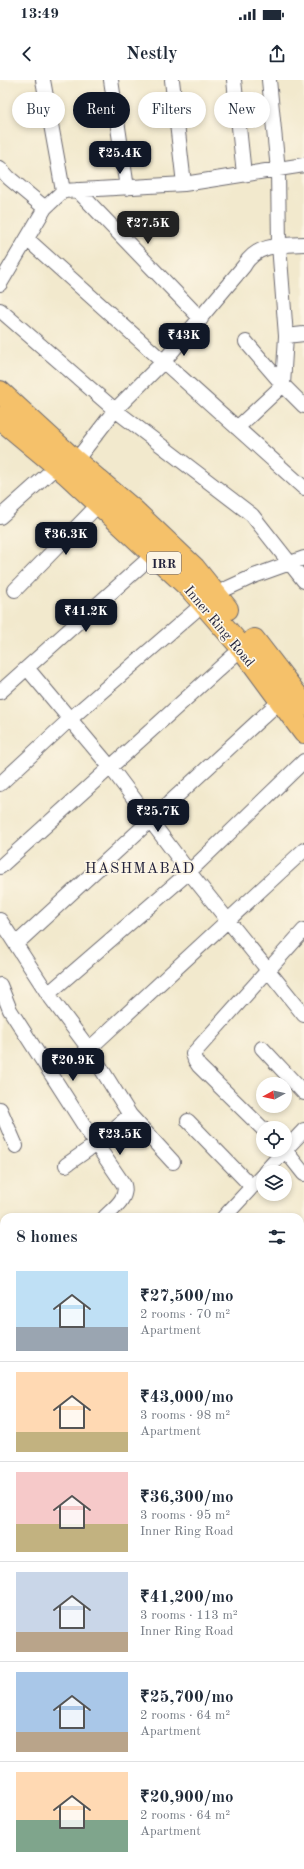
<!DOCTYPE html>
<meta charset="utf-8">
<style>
body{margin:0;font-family:"Old Standard TT",serif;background:#f2f2f3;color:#1f2937;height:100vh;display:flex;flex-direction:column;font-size:15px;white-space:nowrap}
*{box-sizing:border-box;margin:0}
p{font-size:13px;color:#747a83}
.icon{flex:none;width:22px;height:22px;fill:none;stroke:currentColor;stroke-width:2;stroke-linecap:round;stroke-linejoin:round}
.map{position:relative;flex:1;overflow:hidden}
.details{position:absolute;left:0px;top:1133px;width:304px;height:656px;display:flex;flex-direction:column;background:#fff;border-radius:12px 12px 0 0;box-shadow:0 2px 6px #0003}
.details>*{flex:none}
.hud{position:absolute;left:12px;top:12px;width:280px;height:36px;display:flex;gap:8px}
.needle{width:26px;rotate:262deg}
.buttons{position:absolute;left:256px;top:997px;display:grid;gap:8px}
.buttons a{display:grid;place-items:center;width:36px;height:36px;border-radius:50%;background:#fff;box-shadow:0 2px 6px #0003;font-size:20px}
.price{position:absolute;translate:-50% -34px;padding:0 9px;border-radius:8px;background:#111827;color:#fff;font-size:13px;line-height:26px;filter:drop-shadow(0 1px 2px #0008)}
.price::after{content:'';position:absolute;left:50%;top:24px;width:12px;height:9px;margin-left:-6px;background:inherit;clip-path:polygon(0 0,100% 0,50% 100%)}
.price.on{background:#222;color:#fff}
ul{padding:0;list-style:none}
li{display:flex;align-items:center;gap:12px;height:100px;padding:0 16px}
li+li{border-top:1px solid #e0e1e3}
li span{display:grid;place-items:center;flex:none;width:112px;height:80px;border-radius:0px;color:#555}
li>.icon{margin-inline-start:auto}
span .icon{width:48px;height:48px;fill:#fffc;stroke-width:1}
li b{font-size:17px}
h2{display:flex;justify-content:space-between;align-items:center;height:48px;padding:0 16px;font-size:17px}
.tag{padding:0 14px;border-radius:18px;background:#fff;box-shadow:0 2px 6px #0003;font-size:14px;line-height:36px}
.tag.on{background:#111827;color:#fff}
.status{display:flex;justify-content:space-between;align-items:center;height:28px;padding:0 20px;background:#fff;direction:ltr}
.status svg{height:11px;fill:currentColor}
header{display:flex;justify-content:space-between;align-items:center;height:52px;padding:0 16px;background:#fff;font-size:18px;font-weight:700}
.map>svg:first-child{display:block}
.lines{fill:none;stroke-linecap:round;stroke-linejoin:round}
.minor-casing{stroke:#6b686e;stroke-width:16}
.trunk-casing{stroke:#6b686e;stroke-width:24}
.minor{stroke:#fff;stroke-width:14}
.trunk{stroke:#f5c16b;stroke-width:22}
.rail{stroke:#22223b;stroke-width:3}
.labels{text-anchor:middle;stroke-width:3.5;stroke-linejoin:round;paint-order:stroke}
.shield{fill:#fcf5e5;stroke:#63616e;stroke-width:1}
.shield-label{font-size:13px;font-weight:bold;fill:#22223b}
.street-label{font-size:14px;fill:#22223b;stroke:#fcf5e5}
.neighbourhood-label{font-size:15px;letter-spacing:1px;fill:#22223b;stroke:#fcf5e5}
</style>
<div class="status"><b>13:49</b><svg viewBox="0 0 49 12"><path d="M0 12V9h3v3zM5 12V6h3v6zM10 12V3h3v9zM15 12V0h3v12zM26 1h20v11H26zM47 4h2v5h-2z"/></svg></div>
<header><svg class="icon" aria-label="back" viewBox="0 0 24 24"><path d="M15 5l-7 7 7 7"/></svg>Nestly<svg class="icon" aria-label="share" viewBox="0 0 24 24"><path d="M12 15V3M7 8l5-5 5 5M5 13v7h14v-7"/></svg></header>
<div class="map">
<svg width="304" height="1789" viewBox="0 0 304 1789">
<rect width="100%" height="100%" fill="#fcf5e5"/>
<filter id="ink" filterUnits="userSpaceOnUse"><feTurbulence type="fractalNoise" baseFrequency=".025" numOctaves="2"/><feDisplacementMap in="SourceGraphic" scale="8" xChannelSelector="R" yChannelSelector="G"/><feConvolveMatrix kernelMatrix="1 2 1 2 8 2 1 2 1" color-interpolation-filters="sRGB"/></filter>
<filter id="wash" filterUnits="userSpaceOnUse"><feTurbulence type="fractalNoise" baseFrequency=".012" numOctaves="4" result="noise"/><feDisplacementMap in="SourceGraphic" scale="16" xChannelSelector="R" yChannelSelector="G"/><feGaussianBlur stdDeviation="0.9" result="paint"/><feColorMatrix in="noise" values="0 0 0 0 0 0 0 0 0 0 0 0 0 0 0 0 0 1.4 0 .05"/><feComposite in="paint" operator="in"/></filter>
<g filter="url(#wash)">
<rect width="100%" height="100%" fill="#f2e9cd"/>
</g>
<g filter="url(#ink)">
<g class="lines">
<defs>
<path id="minor" d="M43,0L63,111
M111,0L127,108
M172,0L184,104
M234,0L244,94
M0,88L9,98L45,128
M77,110L201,239
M27,159L304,408
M0,204L45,128L63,111L184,104L304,85
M0,230L115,330L252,435L304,501
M286,256L304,254
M246,262L283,305L304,326
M237,348L283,305L286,256L279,165L278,90L269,0
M71,387L115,330L164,281L244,186C256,164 281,165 304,164
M0,437L57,386
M15,510L99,424
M215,514L254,496L304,478
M27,588L111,688L189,792L304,935
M0,612L154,474
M0,704L69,640L203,524
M0,787L242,568
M0,840L48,914L89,969L130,1035
M16,864L280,621
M0,905L10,930L96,1064L66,1085
M48,914L189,792L304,681
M262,968L304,1013
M89,969L304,770
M0,1029L16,1066
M188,1041L252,1107
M263,1049L199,986L195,980L193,974L304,850
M285,1070L304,1094
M285,1070L304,1050
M265,1092L285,1070
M105,1137C114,1128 128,1118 124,1105L96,1064L130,1035L173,1082
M224,1137L263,1095
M0,1150L4,1155
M300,1186L304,1194
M0,1223L4,1227
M0,1270L4,1266
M300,1303L304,1302
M0,1333L4,1337
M300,1369L304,1379
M0,1430L4,1434
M0,1474L4,1470
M0,1572L4,1568
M0,1704L4,1696
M300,1765L304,1769
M0,1768L4,1771
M23,1785L29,1789
M148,1785L155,1789
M252,1789L256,1785"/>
<path id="trunk" d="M0,312L75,381L133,430L194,488L227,529
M0,338L66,393L190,508L242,568L304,652
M254,560L304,625"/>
</defs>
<!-- minor casing -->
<use href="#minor" class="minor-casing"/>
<!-- trunk casing -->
<use href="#trunk" class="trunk-casing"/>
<!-- minor -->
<use href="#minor" class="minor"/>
<!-- trunk -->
<use href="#trunk" class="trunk"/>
<!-- rail -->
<path class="rail" d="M0,1370L4,1373
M0,1382L4,1386
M300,1643L304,1647
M300,1658L304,1661"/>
</g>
</g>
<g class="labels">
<!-- shield labels -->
<rect class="shield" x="147" y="472" width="34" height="22" rx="3"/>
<g class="shield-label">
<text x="164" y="488">IRR</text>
</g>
<!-- street labels -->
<g class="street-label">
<text transform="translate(220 546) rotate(50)" y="5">Inner Ring Road</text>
</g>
<!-- neighbourhood labels -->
<g class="neighbourhood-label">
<text x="140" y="793">HASHMABAD</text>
</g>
</g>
</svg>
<div class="buttons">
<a><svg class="needle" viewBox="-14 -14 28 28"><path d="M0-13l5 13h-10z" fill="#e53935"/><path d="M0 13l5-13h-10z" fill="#747a83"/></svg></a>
<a><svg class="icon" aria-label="locate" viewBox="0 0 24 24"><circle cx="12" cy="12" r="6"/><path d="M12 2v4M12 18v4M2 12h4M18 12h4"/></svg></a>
<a><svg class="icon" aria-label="layers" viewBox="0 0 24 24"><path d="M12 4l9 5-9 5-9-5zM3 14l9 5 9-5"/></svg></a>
</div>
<b class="price" style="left:120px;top:95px">₹25.4K</b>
<b class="price on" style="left:148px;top:165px">₹27.5K</b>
<b class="price" style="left:184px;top:277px">₹43K</b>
<b class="price" style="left:66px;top:476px">₹36.3K</b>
<b class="price" style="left:86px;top:553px">₹41.2K</b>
<b class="price" style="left:158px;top:753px">₹25.7K</b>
<b class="price" style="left:73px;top:1002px">₹20.9K</b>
<b class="price" style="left:120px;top:1076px">₹23.5K</b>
<div class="hud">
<a class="tag">Buy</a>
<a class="tag on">Rent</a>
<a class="tag">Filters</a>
<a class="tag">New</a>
</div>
<section class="details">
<h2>8 homes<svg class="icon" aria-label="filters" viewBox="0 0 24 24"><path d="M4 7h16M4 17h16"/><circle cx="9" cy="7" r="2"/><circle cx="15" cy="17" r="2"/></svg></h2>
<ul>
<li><span style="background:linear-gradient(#bfe0f5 70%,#9aa5b1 0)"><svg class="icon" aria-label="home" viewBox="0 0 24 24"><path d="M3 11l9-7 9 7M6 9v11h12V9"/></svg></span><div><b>₹27,500/mo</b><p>2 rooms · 70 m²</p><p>Apartment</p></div></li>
<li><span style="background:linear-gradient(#ffd9b3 75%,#c2b280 0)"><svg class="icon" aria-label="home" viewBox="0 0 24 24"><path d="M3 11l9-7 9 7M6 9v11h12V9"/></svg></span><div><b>₹43,000/mo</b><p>3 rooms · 98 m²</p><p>Apartment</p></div></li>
<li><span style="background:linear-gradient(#f6c9c9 65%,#c2b280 0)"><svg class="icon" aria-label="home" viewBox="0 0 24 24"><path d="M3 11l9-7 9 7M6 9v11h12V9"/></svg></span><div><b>₹36,300/mo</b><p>3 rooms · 95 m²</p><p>Inner Ring Road</p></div></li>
<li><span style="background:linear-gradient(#c9d6e8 75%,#b9a48a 0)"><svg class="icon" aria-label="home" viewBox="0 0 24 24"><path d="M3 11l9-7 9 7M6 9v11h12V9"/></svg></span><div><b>₹41,200/mo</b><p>3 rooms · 113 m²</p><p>Inner Ring Road</p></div></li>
<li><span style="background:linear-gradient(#a9c7e8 75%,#b9a48a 0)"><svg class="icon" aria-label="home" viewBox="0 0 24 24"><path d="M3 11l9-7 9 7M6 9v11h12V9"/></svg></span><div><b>₹25,700/mo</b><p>2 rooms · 64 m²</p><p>Apartment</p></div></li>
<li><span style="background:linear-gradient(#ffd9b3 60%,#7fa58c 0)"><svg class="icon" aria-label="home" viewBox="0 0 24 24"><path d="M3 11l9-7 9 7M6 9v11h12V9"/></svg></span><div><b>₹20,900/mo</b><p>2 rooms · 64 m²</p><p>Apartment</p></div></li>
</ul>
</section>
</div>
